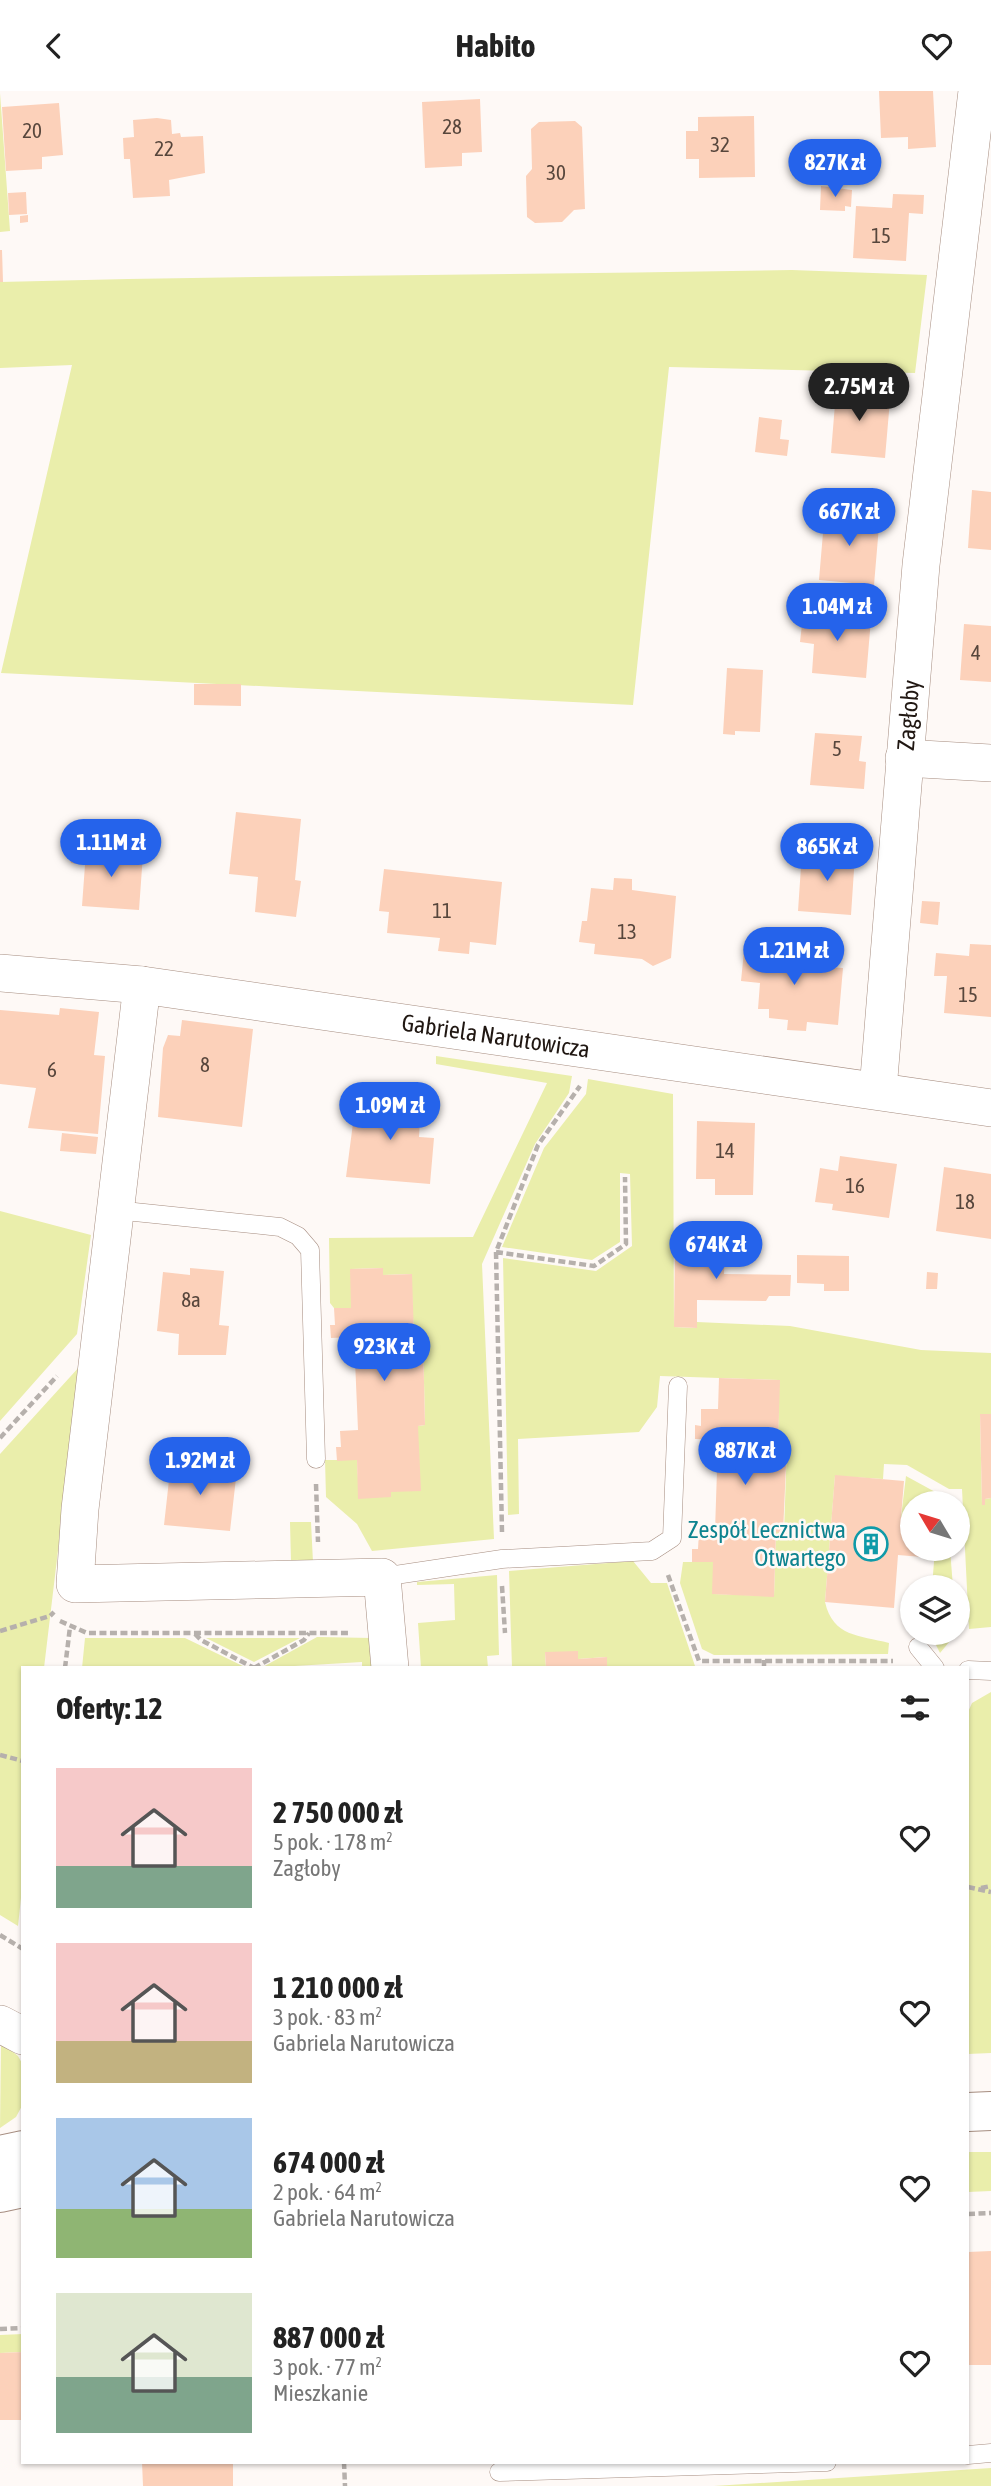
<!DOCTYPE html>
<html lang="pl">
<meta charset="utf-8">
<style>
body{margin:0;font-family:"Asap Condensed",sans-serif;background:#f6f6f6;color:#222;height:100vh;display:flex;flex-direction:column;font-size:26px;white-space:nowrap}
*{box-sizing:border-box;margin:0}
p{font-size:23px;color:#767676}
.icon{flex:none;width:38px;height:38px;fill:none;stroke:currentColor;stroke-width:2;stroke-linecap:round;stroke-linejoin:round}
.map{position:relative;flex:1;overflow:hidden}
.details{position:absolute;left:21px;top:1575px;width:948px;height:798px;display:flex;flex-direction:column;background:#fff;border-radius:0px;box-shadow:0 2px 5px #0004}
.details>*{flex:none}
.needle{width:46px;rotate:308deg}
.tools{position:absolute;left:900px;top:1400px;display:grid;gap:14px}
.tools a{display:grid;place-items:center;width:70px;height:70px;border-radius:50%;background:#fff;box-shadow:0 2px 5px #0004;font-size:35px}
.price{position:absolute;translate:-50% -60px;padding:0 16px;border-radius:24px;background:#2563eb;color:#fff;font-size:23px;line-height:46px;filter:drop-shadow(0 2px 4px #0008)}
.price::after{content:'';position:absolute;left:50%;top:42px;width:21px;height:16px;margin-left:-10px;background:inherit;clip-path:polygon(0 0,100% 0,50% 100%)}
.price.selected{background:#222;color:#fff}
ul{padding:0;list-style:none}
li{display:flex;align-items:center;gap:21px;height:175px;padding:0 35px}
li span{display:grid;place-items:center;flex:none;width:196px;height:140px;border-radius:0px;color:#555}
li>.icon{margin-inline-start:auto}
span .icon{width:84px;height:84px;fill:#fffc;stroke-width:1}
li b{font-size:30px}
h2{display:flex;justify-content:space-between;align-items:center;height:84px;padding:0 35px;font-size:30px}
header{display:flex;justify-content:space-between;align-items:center;height:91px;padding:0 35px;background:#fff;font-size:32px;font-weight:700}
.map>svg:first-child{display:block}
.green{fill:#eaeeab}
.building{fill:#fcd1ba}
.lines{fill:none;stroke-linecap:round;stroke-linejoin:round}
.lane-casing{stroke:#a68d80;stroke-width:19}
.street-casing{stroke:#a68d80;stroke-width:38}
.secondary-casing{stroke:#a68d80;stroke-width:40}
.path{stroke:#b6b0ac;stroke-width:4.5;stroke-dasharray:7 3.5;stroke-linecap:butt}
.lane{stroke:#fff;stroke-width:18}
.street{stroke:#fff;stroke-width:37}
.secondary{stroke:#fff;stroke-width:38}
.labels{text-anchor:middle;stroke-width:5;stroke-linejoin:round;paint-order:stroke}
.number-label{font-size:21px;fill:#57463c}
.street-label{font-size:24px;fill:#201712;stroke:#fef9f6}
.culture-label{font-size:24px;fill:#0d838f;stroke:#fef9f6;text-anchor:end}
</style>
<header><svg class="icon" aria-label="back" viewBox="0 0 24 24"><path d="M15 5l-7 7 7 7"/></svg>Habito<svg class="icon" aria-label="heart" viewBox="0 0 24 24"><path d="M12 20l-8-8c-3-5 5-10 8-4 3-6 11-1 8 4z"/></svg></header>
<div class="map">
<svg width="991" height="2395" viewBox="0 0 991 2395">
<rect width="100%" height="100%" fill="#fef9f6"/>
<!-- green -->
<path class="green" d="M0,2L10,140L0,141Z
M792,179L927,184L915,282L669,276L633,614L1,582L72,274L0,277V191C264,184 528,184 792,179Z
M436,965L572,985L569,1002L535,1053L482,1173L494,1448L372,1460L357,1433L326,1406L325,1369H357L359,1407L391,1401L418,1335L425,1334L423,1247H414L411,1183L383,1184L382,1177L351,1178V1217H334L330,1212L329,1147L473,1146L547,992L436,973Z
M588,988L673,1003L674,1236L697,1237V1231L790,1235L921,1259L991,1262V1323L980,1324L982,1413H985V1408L991,1407V1536L969,1538L962,1398H949L907,1374L884,1373L883,1388L835,1385L825,1511C833,1546 859,1544 889,1552L888,1563L714,1564L702,1558L680,1492L683,1471H713V1503L774,1505L776,1441H784L787,1354L778,1353L779,1289L660,1285L657,1316L639,1341L518,1348L519,1423L508,1424L503,1167L596,1180L632,1155L630,1083L620,1082V1151L592,1169L502,1156L544,1057L586,1003Z
M0,1120L91,1144L77,1243L0,1330Z
M80,1275L44,1577H23V1788L18,1835L0,1824V1363Z
M906,1385L948,1408V1412H912V1427L901,1426Z
M290,1431H311L313,1471H291Z
M935,1458H950L953,1496H932Z
M633,1470L651,1492H667L695,1575L759,1577H607V1566L578,1568L545,1561L546,1577H512L509,1480Z
M497,1484L499,1564L487,1565L488,1577H421L418,1532L455,1529L454,1493L417,1494V1491Z
M930,1542H955V1544L940,1562Z
M317,1546L372,1547L374,1577H362V1571L261,1577Z
M85,1547H185L247,1577H82Z
M206,1547H300L254,1571Z
M769,1575H900L902,1577H769Z
M991,1601V1962L968,1963V1621L972,1612Z
M1,1951L18,1965L23,1974V2013L16,2026L0,2037Z
M968,2061H991V2100L968,2101Z
M23,2243V2261L0,2262V2244Z
M991,2377V2395H714Z"/>
<!-- building -->
<path class="building" d="M879,0H933L936,56L908,58V46L881,47Z
M480,8L482,61L462,62V75L425,77L422,11Z
M59,12L63,64L42,66V78L6,80L2,16Z
M754,25L755,86L699,87V68H686V40H698V26Z
M157,27L171,29L172,43L180,42L181,46L203,45L205,82L169,89L170,105L133,107L130,68H124L123,47L134,46L133,29Z
M575,30L582,36L585,118L574,119L562,131L535,132L527,126L526,85L532,78L531,38L539,31Z
M821,95L852,99L851,116L845,115V120L820,119Z
M26,101L27,123L9,124L8,102Z
M893,103L924,104L923,123L909,122L906,170L853,167L856,115L892,117Z
M28,124V131L20,132V125Z
M0,159H2L3,191H0Z
M835,293L863,295L862,307L890,309L885,367L831,362L835,313L826,302Z
M759,326L782,329L780,348L789,349L787,365L755,361Z
M972,399L991,401V459L968,457Z
M833,414L866,417L864,434L879,435L874,494L819,489L824,430L832,431Z
M815,515L837,517V525L871,528L866,587L812,582L814,553L800,551L802,533L816,534L806,526L807,518Z
M964,533L991,535V591L960,589Z
M727,577L763,579L760,641L735,640V644L723,643Z
M194,593H241V615L194,614Z
M815,642L862,645L859,670L866,671L864,698L810,694Z
M236,721L301,728L295,789L301,790L296,826L255,821L258,786L229,783Z
M86,759L143,763L139,819L82,815L85,774L71,772L69,765L75,760Z
M802,761L855,764L851,824L798,820Z
M384,778L502,791L496,854L470,851L469,863L438,860L440,847L387,842L389,821L379,820Z
M614,787L632,788V799L676,805L671,867L653,875L642,868L594,863L595,853L579,851L582,830H587L591,797L613,799Z
M922,810L940,811L938,834L920,832Z
M764,853L802,856L801,874L843,877L838,934L807,931L806,940L787,939L788,929L769,927V918H758L760,892L741,890L744,860L764,861Z
M970,853L991,854V926L944,922L947,885H934L936,862L969,865Z
M60,917L99,921L94,964L105,965L98,1043L28,1037L36,997L0,993V919L59,924Z
M182,929L253,938L242,1036L158,1026L163,957L168,944L180,945Z
M404,1001L410,1003L415,1011H421L419,1046L434,1047L430,1093L346,1086L356,1009L396,1010Z
M697,1030L755,1032L753,1104H715V1088H696Z
M62,1042L98,1046L96,1063L60,1060Z
M840,1065L897,1073L889,1127L832,1119L833,1113L815,1111L820,1077L838,1080Z
M944,1076L991,1083V1148L936,1140Z
M675,1151L725,1152L724,1183L791,1184L790,1205H769L766,1210L697,1209V1237L674,1236Z
M797,1164L849,1165V1200H824V1193L797,1192Z
M190,1177L224,1180L219,1234L229,1235L226,1264H178L179,1243L157,1240L163,1181L190,1184Z
M383,1177V1184L412,1183L414,1247H423L425,1334L418,1335L421,1400L391,1401V1406L358,1408L357,1369L337,1370L336,1356H341L340,1340L358,1339L354,1246L331,1247L330,1234H335L334,1217H351L350,1178Z
M927,1181L938,1182L937,1198H926Z
M719,1287L780,1289L778,1353H787L783,1442L776,1441L774,1506L712,1503L713,1471H692V1458H698L699,1440H715L718,1349L695,1348V1334L701,1335V1318H718Z
M980,1323H991V1407L985,1408V1414H982Z
M171,1371L237,1378L230,1440L164,1434Z
M835,1384L904,1390L901,1426L912,1427V1458H935L934,1467L898,1464L894,1517L825,1511Z
M578,1560V1568L607,1566V1577H546L545,1561Z
M991,2160V2274H968V2161Z
M23,2261V2329H0V2262Z
M142,2371H233V2395H143Z"/>
<g class="lines">
<defs>
<path id="lane" d="M115,1119L280,1136L298,1145L310,1159L316,1368
M382,1486L502,1468L652,1460L672,1447L678,1295
M918,1556L935,1577
M968,1579L991,1580
M968,2364L991,2362
M499,2381L827,2371"/>
<g id="street">
<path d="M904,667L991,672"/>
<path id="s1" d="M0,882L142,894L991,1017"/>
<path d="M142,894L80,1418L75,1493L382,1486L390,1577"/>
<path id="s2" d="M878,999L921,474L977,0"/>
<path d="M0,1933L23,1945"/>
</g>
<path id="secondary" d="M968,2021L991,2020
M0,2064L23,2059
M0,2102L23,2097"/>
</defs>
<!-- lane casing -->
<use href="#lane" class="lane-casing"/>
<!-- street casing -->
<use href="#street" class="street-casing"/>
<!-- secondary casing -->
<use href="#secondary" class="secondary-casing"/>
<!-- path -->
<path class="path" d="M496,1161L594,1175L626,1153L625,1086
M0,1347L57,1285
M316,1393L318,1451
M502,1441L496,1161L538,1054L580,995
M668,1484L699,1570H893
M502,1495L505,1542
M60,1530L87,1542H350
M0,1540L50,1525L54,1521
M195,1543L201,1549L254,1577
M764,1569V1577
M65,1577L70,1536
M254,1577L304,1549L309,1542
M0,1664L23,1670
M968,1796L991,1801
M981,1797L991,1795
M0,1844L23,1858
M968,2123L991,2122
M0,2238L23,2237
M344,2371L345,2395"/>
<!-- lane -->
<use href="#lane" class="lane"/>
<!-- street -->
<use href="#street" class="street"/>
<!-- secondary -->
<use href="#secondary" class="secondary"/>
</g>
<!-- icons -->
<defs>
<symbol id="building-ring" viewBox="-11 -11 22 22"><circle r="9.5" fill="#fef9f6" stroke="#0f9aa8" stroke-width="1.5"/><path d="M-4-6H4V6H1V3H-1V6H-4ZM-2.5-4.3h1.7v1.8h-1.7ZM.8-4.3h1.7v1.8H.8ZM-2.5-1h1.7V.8h-1.7ZM.8-1h1.7V.8H.8Z" fill="#0f9aa8"/></symbol>
</defs>
<g fill-rule="evenodd">
<use href="#building-ring" x="852" y="1434" width="38" height="38"/>
</g>
<g class="labels">
<!-- number labels -->
<g class="number-label">
<text x="452" y="43">28</text>
<text x="32" y="47">20</text>
<text x="720" y="61">32</text>
<text x="164" y="65">22</text>
<text x="556" y="89">30</text>
<text x="881" y="152">15</text>
<text x="976" y="569">4</text>
<text x="837" y="665">5</text>
<text x="442" y="827">11</text>
<text x="627" y="848">13</text>
<text x="968" y="911">15</text>
<text x="205" y="981">8</text>
<text x="52" y="986">6</text>
<text x="725" y="1067">14</text>
<text x="855" y="1102">16</text>
<text x="965" y="1118">18</text>
<text x="191" y="1216">8a</text>
</g>
<!-- street labels -->
<g class="street-label">
<text dy="8" stroke="none"><textPath href="#s2" startOffset="376">Zagłoby</textPath></text>
<text dy="8" stroke="none"><textPath href="#s1" startOffset="500">Gabriela Narutowicza</textPath></text>
</g>
<!-- culture labels -->
<g class="culture-label">
<text x="846" y="1447">Zespół Lecznictwa<tspan x="846" dy="28">Otwartego</tspan></text>
</g>
</g>
</svg>
<div class="tools">
<a><svg class="needle" viewBox="-14 -14 28 28"><path d="M0-13l5 13h-10z" fill="#e53935"/><path d="M0 13l5-13h-10z" fill="#767676"/></svg></a>
<a><svg class="icon" aria-label="layers" viewBox="0 0 24 24"><path d="M12 4l9 5-9 5-9-5zM3 14l9 5 9-5"/></svg></a>
</div>
<b class="price" style="left:835px;top:108px">827K zł</b>
<b class="price selected" style="left:859px;top:332px">2.75M zł</b>
<b class="price" style="left:849px;top:457px">667K zł</b>
<b class="price" style="left:837px;top:552px">1.04M zł</b>
<b class="price" style="left:111px;top:788px">1.11M zł</b>
<b class="price" style="left:827px;top:792px">865K zł</b>
<b class="price" style="left:794px;top:896px">1.21M zł</b>
<b class="price" style="left:390px;top:1051px">1.09M zł</b>
<b class="price" style="left:716px;top:1190px">674K zł</b>
<b class="price" style="left:384px;top:1292px">923K zł</b>
<b class="price" style="left:745px;top:1396px">887K zł</b>
<b class="price" style="left:200px;top:1406px">1.92M zł</b>
<section class="details">
<h2>Oferty: 12<svg class="icon" aria-label="filters" viewBox="0 0 24 24"><path d="M4 7h16M4 17h16"/><circle cx="9" cy="7" r="2"/><circle cx="15" cy="17" r="2"/></svg></h2>
<ul>
<li><span style="background:linear-gradient(#f6c9c9 70%,#7fa58c 0)"><svg class="icon" aria-label="home" viewBox="0 0 24 24"><path d="M3 11l9-7 9 7M6 9v11h12V9"/></svg></span><div><b>2 750 000 zł</b><p>5 pok. · 178 m²</p><p>Zagłoby</p></div><svg class="icon" aria-label="heart" viewBox="0 0 24 24"><path d="M12 20l-8-8c-3-5 5-10 8-4 3-6 11-1 8 4z"/></svg></li>
<li><span style="background:linear-gradient(#f6c9c9 70%,#c2b280 0)"><svg class="icon" aria-label="home" viewBox="0 0 24 24"><path d="M3 11l9-7 9 7M6 9v11h12V9"/></svg></span><div><b>1 210 000 zł</b><p>3 pok. · 83 m²</p><p>Gabriela Narutowicza</p></div><svg class="icon" aria-label="heart" viewBox="0 0 24 24"><path d="M12 20l-8-8c-3-5 5-10 8-4 3-6 11-1 8 4z"/></svg></li>
<li><span style="background:linear-gradient(#a9c7e8 65%,#8fb573 0)"><svg class="icon" aria-label="home" viewBox="0 0 24 24"><path d="M3 11l9-7 9 7M6 9v11h12V9"/></svg></span><div><b>674 000 zł</b><p>2 pok. · 64 m²</p><p>Gabriela Narutowicza</p></div><svg class="icon" aria-label="heart" viewBox="0 0 24 24"><path d="M12 20l-8-8c-3-5 5-10 8-4 3-6 11-1 8 4z"/></svg></li>
<li><span style="background:linear-gradient(#dfe7d0 60%,#7fa58c 0)"><svg class="icon" aria-label="home" viewBox="0 0 24 24"><path d="M3 11l9-7 9 7M6 9v11h12V9"/></svg></span><div><b>887 000 zł</b><p>3 pok. · 77 m²</p><p>Mieszkanie</p></div><svg class="icon" aria-label="heart" viewBox="0 0 24 24"><path d="M12 20l-8-8c-3-5 5-10 8-4 3-6 11-1 8 4z"/></svg></li>
</ul>
</section>
</div>
